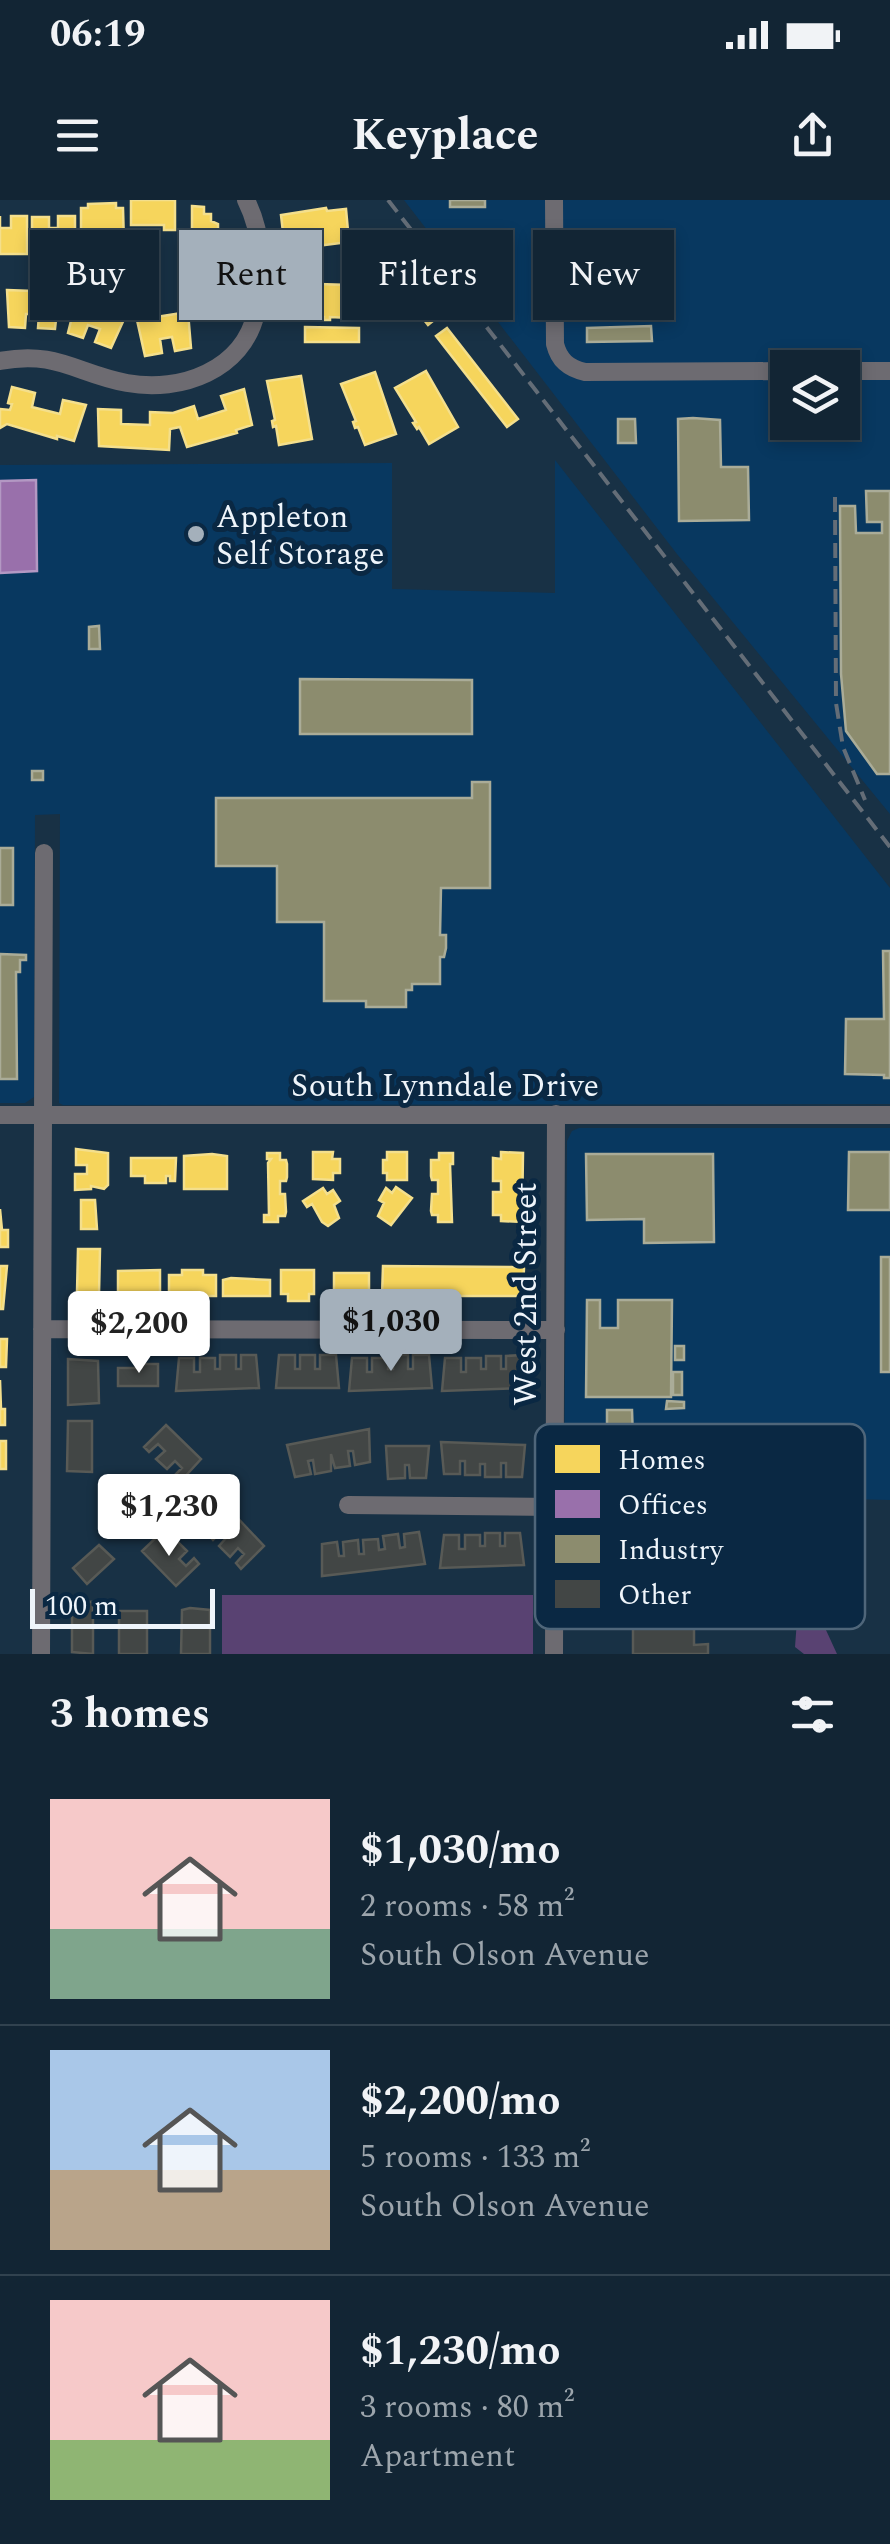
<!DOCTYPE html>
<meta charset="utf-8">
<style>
body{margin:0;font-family:Spectral,serif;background:#1b2d3c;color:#f1f3f6;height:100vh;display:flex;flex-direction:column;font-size:38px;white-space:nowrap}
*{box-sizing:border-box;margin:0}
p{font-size:32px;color:#9ca5ac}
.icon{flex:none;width:55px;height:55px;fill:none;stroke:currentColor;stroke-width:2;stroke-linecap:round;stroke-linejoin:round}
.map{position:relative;height:1454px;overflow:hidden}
.panel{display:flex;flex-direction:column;background:#122534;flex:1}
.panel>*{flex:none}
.guide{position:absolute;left:30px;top:30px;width:830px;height:90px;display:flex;gap:20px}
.fabs{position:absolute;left:770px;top:150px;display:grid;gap:20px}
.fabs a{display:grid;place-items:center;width:90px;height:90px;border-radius:0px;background:#122534;box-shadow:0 5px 15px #0003,0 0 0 2px #31424f;font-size:50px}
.scale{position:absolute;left:30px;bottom:25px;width:185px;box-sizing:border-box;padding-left:10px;border:5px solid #eff5fb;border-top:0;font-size:28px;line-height:35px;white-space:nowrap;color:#eff5fb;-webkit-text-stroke:8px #0a2843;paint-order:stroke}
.price{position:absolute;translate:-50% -85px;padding:0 22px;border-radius:10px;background:#fff;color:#222;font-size:32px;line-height:65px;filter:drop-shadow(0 2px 5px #0008)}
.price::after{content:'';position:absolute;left:50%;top:60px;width:30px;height:22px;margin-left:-15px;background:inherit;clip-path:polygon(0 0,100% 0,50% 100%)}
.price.selected{background:#a4b0bb;color:#111}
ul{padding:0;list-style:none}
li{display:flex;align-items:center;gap:30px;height:250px;padding:0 50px}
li+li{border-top:2px solid #31424f}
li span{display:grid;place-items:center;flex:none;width:280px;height:200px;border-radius:0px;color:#555}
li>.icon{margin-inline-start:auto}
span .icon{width:120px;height:120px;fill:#fffc;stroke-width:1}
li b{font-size:42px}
h2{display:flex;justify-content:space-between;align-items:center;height:120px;padding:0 50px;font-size:42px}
.pill{padding:0 35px;border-radius:0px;background:#122534;box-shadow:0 5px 15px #0003,0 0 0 2px #31424f;font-size:35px;line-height:90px}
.pill.selected{background:#a4b0bb;color:#111}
.status{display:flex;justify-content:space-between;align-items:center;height:70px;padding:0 50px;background:#122534;direction:ltr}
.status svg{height:28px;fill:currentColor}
header{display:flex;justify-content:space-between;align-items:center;height:130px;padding:0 50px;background:#122534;font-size:45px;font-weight:700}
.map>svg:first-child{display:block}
.built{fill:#083860;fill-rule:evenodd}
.green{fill:#594272}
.homes{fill:#f6d55c;stroke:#f4df8c;stroke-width:2.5}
.offices{fill:#9970ab;stroke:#b398c3;stroke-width:2.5}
.industry{fill:#8c8c6e;stroke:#aaac98;stroke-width:2.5}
.building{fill:#424645;stroke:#585a56;stroke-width:2.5}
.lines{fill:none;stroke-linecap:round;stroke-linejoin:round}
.minor{stroke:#6d6b71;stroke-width:18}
.rail{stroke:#646d77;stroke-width:4;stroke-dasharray:15 8;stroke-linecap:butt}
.poi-dot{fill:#a4b0bb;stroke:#0a2843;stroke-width:4}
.labels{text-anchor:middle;stroke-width:10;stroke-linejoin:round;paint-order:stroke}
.poi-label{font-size:32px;fill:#eff5fb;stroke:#0a2843;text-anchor:start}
.street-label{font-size:32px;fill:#eff5fb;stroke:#0a2843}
.key{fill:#0a2843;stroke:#4f667a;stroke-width:2.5}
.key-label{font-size:28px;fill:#eff5fb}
</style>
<div class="status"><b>06:19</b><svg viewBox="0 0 49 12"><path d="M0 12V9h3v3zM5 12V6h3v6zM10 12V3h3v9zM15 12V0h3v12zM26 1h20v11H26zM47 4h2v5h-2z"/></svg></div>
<header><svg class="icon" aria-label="menu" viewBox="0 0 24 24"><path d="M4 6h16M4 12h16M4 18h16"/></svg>Keyplace<svg class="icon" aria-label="share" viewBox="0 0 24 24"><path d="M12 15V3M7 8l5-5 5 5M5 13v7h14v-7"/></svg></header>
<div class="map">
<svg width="890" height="1454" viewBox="0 0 890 1454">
<rect width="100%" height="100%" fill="#183145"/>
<!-- built -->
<path class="built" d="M404,0H890V614L677,354ZM788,168H842V222H788Z
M555,260L890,688V904L63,905L59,903L60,614L35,615L34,897L25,903H0V265L392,263V389L555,393Z
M579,928H890V1300L564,1292L567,941L572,931Z"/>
<!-- green -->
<path class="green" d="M222,1395H533V1454H222Z
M808,1417H820L837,1454H804L795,1447L797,1420Z"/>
<!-- homes -->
<path class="homes" d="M131,0H175V30H164V25H131Z
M116,3V8H123L124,43H114V37H81V8H88V4Z
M192,6L204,7V14H211V21L218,24V44L225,47V63H218V68L225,71V98L218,101V108H198V95H191V74H198V63H191V51H198V39H192Z
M326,8L327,11L346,9L349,42L285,50L281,15Z
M0,16V28H11V16H27V54H0Z
M58,16H75V54H32V17H49V28H58Z
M371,30L439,116L428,125L360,39Z
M285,83L350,85V118L330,117V120H324V117L285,118Z
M7,90L59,92L55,129L38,128L39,114H26L25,128L9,127Z
M77,97L126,115L111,148L95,142L100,129L88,125L83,138L68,133Z
M188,112L191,148L175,151L172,137L160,139L162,153L145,156L137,120Z
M305,127L359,128V142H305Z
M447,128L518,219L507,227L436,136Z
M426,171L458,227L429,244L419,227L417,229L413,223L416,222L395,188Z
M375,172L396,234L365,245L358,227L355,228L353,222L356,221L341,184Z
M301,176L312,239L279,245L276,226L273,227L272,221L275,220L267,181Z
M12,187L35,193L32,207L60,214L63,200L86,205L74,241L57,236V239L7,224L0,228V209L10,210L12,204L8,203Z
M244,189L252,225L236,230L237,233L187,247L180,227L170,229L169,250L99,246L98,209L121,210V224L150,225V212L173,213L194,206L198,219L226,210L221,196Z
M76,949L108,953V985L104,989L91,986V989L75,990V974H87V965H76Z
M313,952H333L332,959H340V973H333V980L313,979Z
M387,952H407V980H387V973H383V960H387Z
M501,952L523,953L522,1022L501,1021V1015H493V992H501V981H493V958L501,959Z
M267,953H280V960H286L287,964V977L286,981H280V994H285L286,1012L285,1016H278V1022H264V1015H269L268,963L271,959H267Z
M439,953H453V964H450L452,1022H438V1015H432L431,1011L432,994H438V980H432L431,976V960H439Z
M212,954L227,956V989H184V956Z
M131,958H176L175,981H170V976H166V983H145V976H131Z
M396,987L412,998L391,1025L378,1016L384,1003L379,1000L386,988L392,993Z
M323,988L327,994L333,990L340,1001L334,1005L339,1018L328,1026L322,1022L312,1004L307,1007L303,1001Z
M81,1000H95L97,1029H81Z
M0,1009L2,1030H8V1047H0Z
M78,1049H100L99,1094L77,1093Z
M0,1066H7L3,1109H0Z
M383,1066L524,1067L523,1096H382Z
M160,1070V1094L118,1093V1071Z
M182,1070H203V1075H216V1096H169V1075H182Z
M281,1070H314V1094H309V1101H288V1094H281Z
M334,1073H369V1094L341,1098V1094H334Z
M231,1078L270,1080V1096H223V1080Z
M0,1139H7L6,1167H0Z
M0,1180L1,1209H5V1225H0Z
M0,1241H6V1269H0Z"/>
<!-- offices -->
<path class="offices" d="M36,280L37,371L0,373V281Z"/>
<!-- industry -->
<path class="industry" d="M450,0H485V7H450Z
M651,126L652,141L587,142V128Z
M693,218L720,220L721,267H748L749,320L679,321L678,219Z
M618,219H635L636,243H618Z
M866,291H890V574H877L846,531L841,474L840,306H855L856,333H882V322H867Z
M99,426L100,449H89V427Z
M300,479L472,480V534H300Z
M32,571H43V580H32Z
M472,582H490V688H441L440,735H446V748L444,757H440V784H412V790H406V807H366V801H324V722H277V666H216V598H472Z
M0,648H13V705H0Z
M883,751H890V878H884V875L845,874L846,819H884Z
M0,754L26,755V760H20V772H16L17,879H0Z
M849,952H890V1010H848Z
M586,954H713L714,1042L644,1043V1019L587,1020Z
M881,1057H890V1172H881Z
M587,1100H600V1128H618V1100H672L671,1197H586Z
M675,1146H684V1160H675Z
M673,1172H682V1195H673Z
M667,1201L684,1202V1208L666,1209Z
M607,1210H632L633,1239H607Z"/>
<!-- building -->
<path class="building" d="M220,1155H236V1169H241V1155H256L259,1188L176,1191L179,1158H194V1172H200V1158H215V1169H220Z
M279,1155H295V1169H300V1155H315V1169H320V1155H336L339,1188H276Z
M393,1155H408V1169H413V1155H429L432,1188L349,1191L352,1158H367V1172H372V1158H388V1169H393Z
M522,1155L525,1188L442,1191L445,1158H461V1172H466V1158H481V1169H486V1156H501V1169H506V1156Z
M68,1159L98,1161L99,1203L68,1205Z
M141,1164H158V1186H118V1168H141Z
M68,1221H92V1272L67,1271Z
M166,1225L201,1259L180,1282L174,1276L182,1268L175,1261L167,1269L156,1259L165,1251L158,1244L149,1252L144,1247Z
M369,1229L370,1262L355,1265L353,1251H348L350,1266L335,1268L331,1254V1271L315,1274L313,1260L308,1261L311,1274L295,1277L287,1245Z
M441,1242L525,1245L522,1277H506V1263H501V1277H485V1264H480V1275H465V1261H460V1274H444Z
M386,1246H429L426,1278H410L409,1265H405V1278L388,1279Z
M230,1310L264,1346L241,1369L236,1363L244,1354L238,1348L230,1357L219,1346L227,1337L222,1331L213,1340L207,1333Z
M165,1329L170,1334L162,1342L169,1349L177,1341L187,1351L179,1359L186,1366L194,1358L199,1364L176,1386L142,1351Z
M419,1332L425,1364L322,1376V1344L337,1342L339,1356H344L343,1342L358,1340L359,1354H364L363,1340L378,1339L379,1350L385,1349L383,1336L398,1334L400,1348L405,1347L404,1334Z
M485,1333H500V1346H505V1333H520L524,1365L440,1368L444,1335H459V1349H465V1335H480V1346H485Z
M99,1345L114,1359L87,1384L73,1368Z
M72,1401L93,1402V1454L72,1452Z
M190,1408L210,1410V1454H181L182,1410Z
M119,1411H147V1454H119Z
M633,1418L694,1419V1445L708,1444V1454H633Z"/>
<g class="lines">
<!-- minor -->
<path class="minor" d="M554,0L555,144C559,160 568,168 585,172L788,171
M0,161C57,150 77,174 127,183C181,193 243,170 256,113C265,76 263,34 246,0
M842,171H890
M0,915H890
M42,1129L556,1130
M348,1305L554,1307
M41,1454L44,653
M554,1454L556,914"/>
<!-- rail -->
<path class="rail" d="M388,0L890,647
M835,297L836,503L843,547L865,600"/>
</g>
<!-- markers -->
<circle class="poi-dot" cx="196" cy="334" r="10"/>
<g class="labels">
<!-- poi labels -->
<g class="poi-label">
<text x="216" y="327">Appleton<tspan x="216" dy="37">Self Storage</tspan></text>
</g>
<!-- street labels -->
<g class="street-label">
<text x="445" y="896">South Lynndale Drive</text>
<text transform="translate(525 1094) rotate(-90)" y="11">West 2nd Street</text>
</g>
</g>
<!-- legend -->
<rect x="535" y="1224" width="330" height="205" rx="15" class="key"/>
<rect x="555" y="1245" width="45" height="28" fill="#f6d55c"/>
<rect x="555" y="1290" width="45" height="28" fill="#9970ab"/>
<rect x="555" y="1335" width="45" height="28" fill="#8c8c6e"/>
<rect x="555" y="1380" width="45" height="28" fill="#424645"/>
<g class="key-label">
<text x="618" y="1269">Homes</text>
<text x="618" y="1314">Offices</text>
<text x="618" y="1359">Industry</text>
<text x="618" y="1404">Other</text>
</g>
</svg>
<div class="fabs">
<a><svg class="icon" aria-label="layers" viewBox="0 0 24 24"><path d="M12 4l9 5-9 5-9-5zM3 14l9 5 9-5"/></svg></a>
</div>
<div class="scale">100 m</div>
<b class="price selected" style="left:391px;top:1174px">$1,030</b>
<b class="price" style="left:139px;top:1176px">$2,200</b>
<b class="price" style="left:169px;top:1359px">$1,230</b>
<div class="guide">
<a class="pill">Buy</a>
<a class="pill selected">Rent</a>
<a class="pill">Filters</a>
<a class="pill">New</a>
</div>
</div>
<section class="panel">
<h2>3 homes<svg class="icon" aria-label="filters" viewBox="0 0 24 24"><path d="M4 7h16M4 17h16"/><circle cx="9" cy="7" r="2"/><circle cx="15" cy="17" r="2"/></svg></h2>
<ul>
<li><span style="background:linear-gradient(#f6c9c9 65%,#7fa58c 0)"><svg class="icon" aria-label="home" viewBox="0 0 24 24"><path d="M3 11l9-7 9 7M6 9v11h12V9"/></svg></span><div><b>$1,030/mo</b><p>2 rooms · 58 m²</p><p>South Olson Avenue</p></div></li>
<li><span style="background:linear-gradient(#a9c7e8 60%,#b9a48a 0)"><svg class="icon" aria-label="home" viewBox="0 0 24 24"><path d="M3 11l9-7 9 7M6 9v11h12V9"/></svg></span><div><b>$2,200/mo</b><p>5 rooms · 133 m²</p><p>South Olson Avenue</p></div></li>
<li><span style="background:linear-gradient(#f6c9c9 70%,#8fb573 0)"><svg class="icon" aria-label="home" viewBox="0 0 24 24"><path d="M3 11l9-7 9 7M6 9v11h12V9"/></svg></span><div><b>$1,230/mo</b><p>3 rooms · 80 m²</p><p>Apartment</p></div></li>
</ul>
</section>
